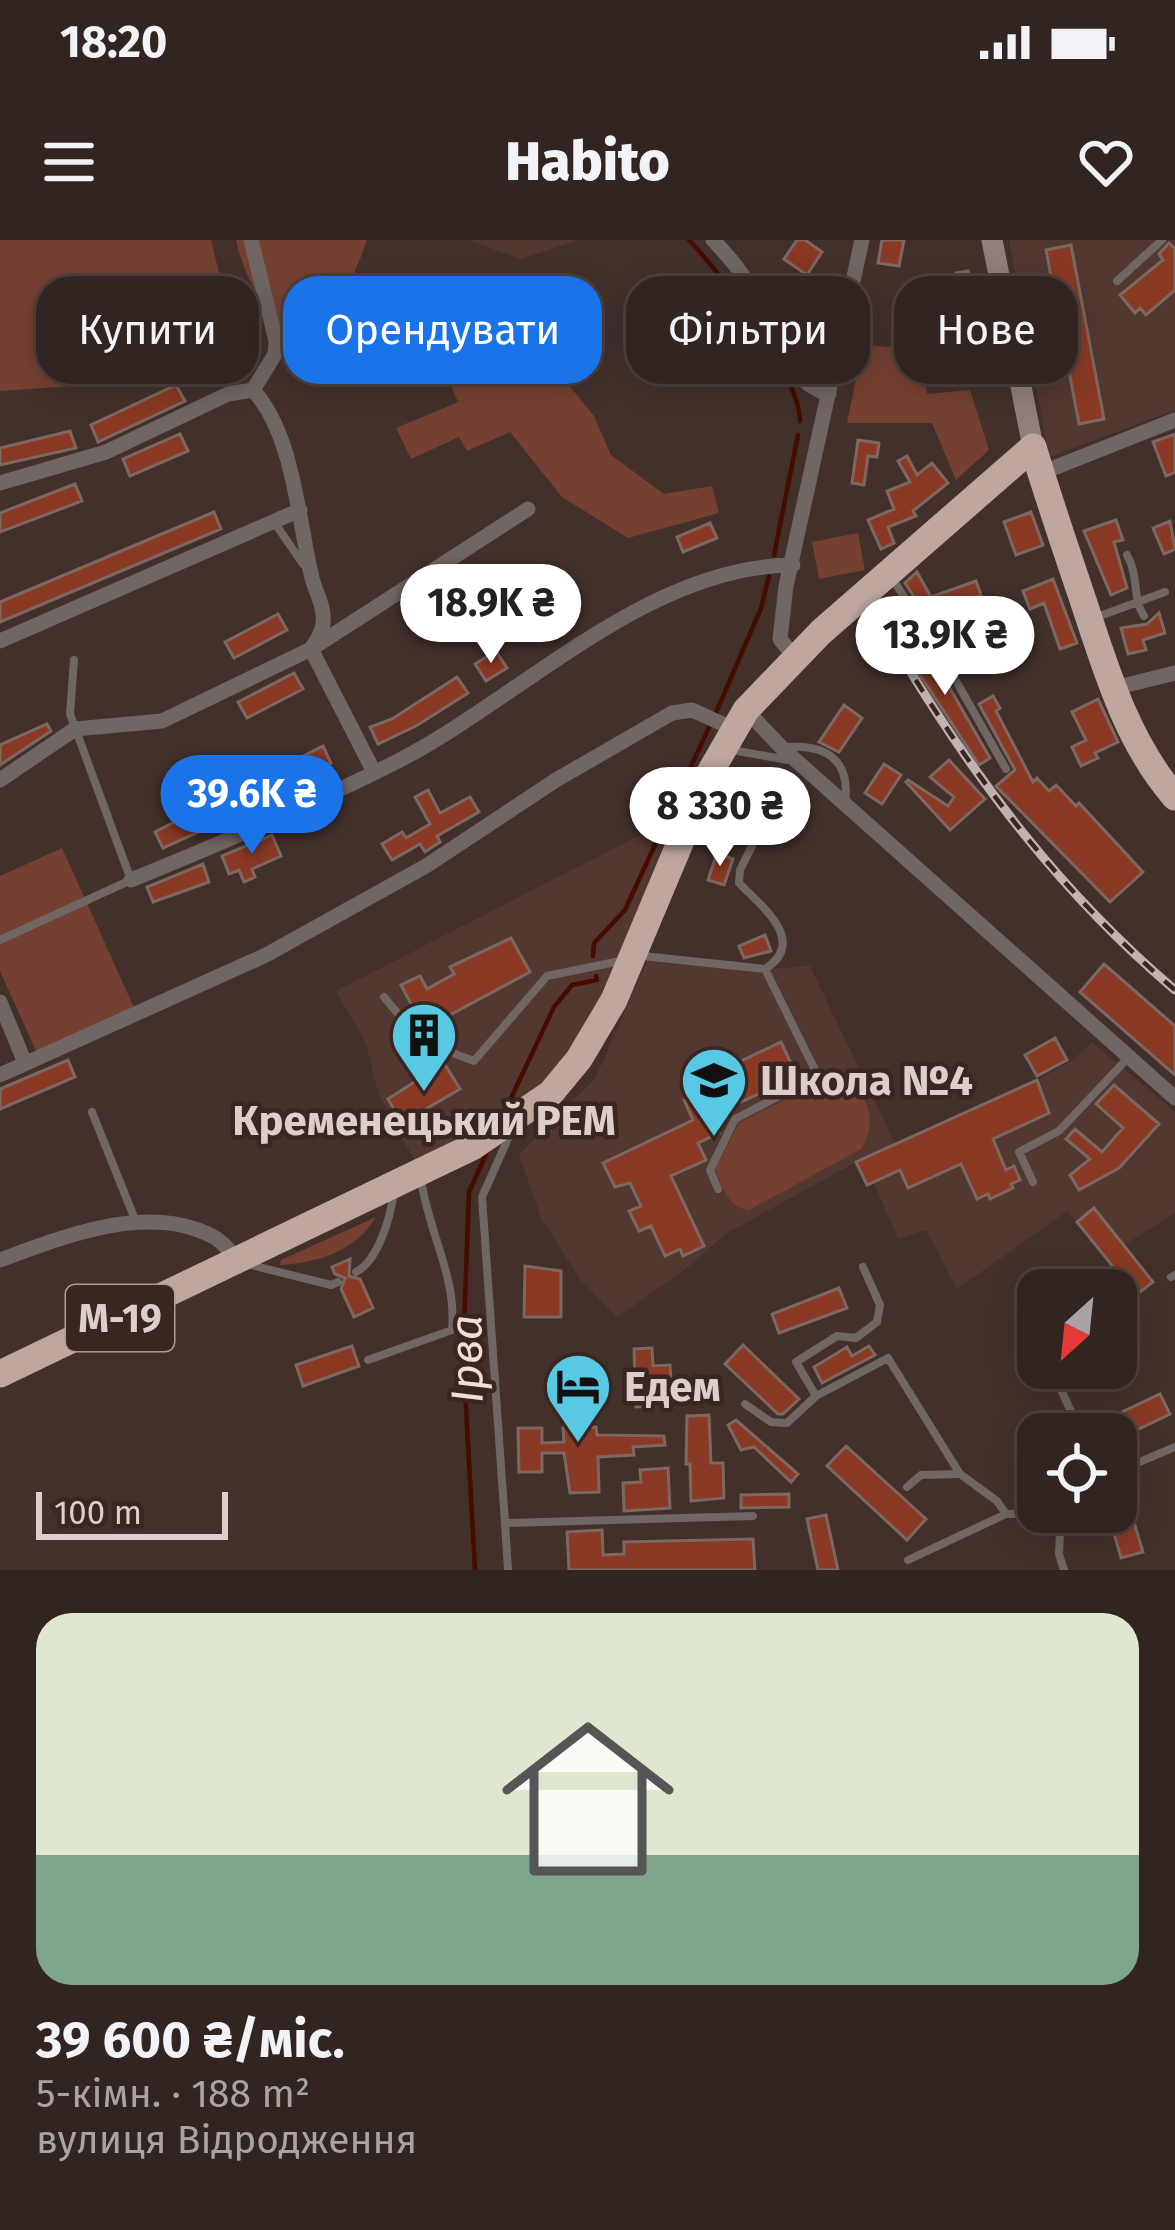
<!DOCTYPE html>
<html lang="uk">
<meta charset="utf-8">
<style>
body{margin:0;font-family:"Fira Sans",sans-serif;background:#3d302d;color:#f1f3f6;height:100vh;display:flex;flex-direction:column;font-size:45px;white-space:nowrap}
*{box-sizing:border-box;margin:0}
p{font-size:39px;color:#a8a4a5}
.icon{flex:none;width:66px;height:66px;fill:none;stroke:currentColor;stroke-width:2;stroke-linecap:round;stroke-linejoin:round}
.map{position:relative;height:1330px;overflow:hidden}
.side{display:flex;flex-direction:column;background:#322420;flex:1}
.side>*{flex:none}
.top-card{position:absolute;left:36px;top:36px;width:1104px;height:108px;display:flex;gap:24px}
.needle{width:78px;rotate:207deg}
.buttons{position:absolute;left:1017px;top:1029px;display:grid;gap:24px}
.buttons a{display:grid;place-items:center;width:120px;height:120px;border-radius:24px;background:#322420;box-shadow:0 6px 30px #0003,0 0 0 3px #4d413e;font-size:60px}
.scale{position:absolute;left:36px;bottom:30px;width:192px;box-sizing:border-box;padding-left:12px;border:6px solid #dbcecb;border-top:0;font-size:33px;line-height:42px;white-space:nowrap;color:#dbcecb;-webkit-text-stroke:9px #392621;paint-order:stroke}
.price{position:absolute;translate:-50% -102px;padding:0 27px;border-radius:42px;background:#fff;color:#222;font-size:39px;line-height:78px;filter:drop-shadow(0 3px 6px #0008)}
.price::after{content:'';position:absolute;left:50%;top:72px;width:36px;height:27px;margin-left:-18px;background:inherit;clip-path:polygon(0 0,100% 0,50% 100%)}
.price.selected{background:#1a73e8;color:#fff}
ul{padding:0;list-style:none}
li{display:grid;align-content:center;gap:24px;height:636px;padding:0 36px}
li+li{border-top:3px solid #4d413e}
li span{display:grid;place-items:center;height:372px;border-radius:36px;color:#555}
li>.icon{margin-inline-start:auto}
span .icon{width:216px;height:216px;fill:#fffc;stroke-width:1}
li b{font-size:51px}
.tag{padding:0 42px;border-radius:36px;background:#322420;box-shadow:0 6px 30px #0003,0 0 0 3px #4d413e;font-size:42px;line-height:108px}
.tag.selected{background:#1a73e8;color:#fff}
.status{display:flex;justify-content:space-between;align-items:center;height:84px;padding:0 60px;background:#322420;direction:ltr}
.status svg{height:33px;fill:currentColor}
header{display:flex;justify-content:space-between;align-items:center;height:156px;padding:0 36px;background:#322420;font-size:54px;font-weight:800}
.map>svg:first-child{display:block}
.built{fill:#523831}
.green{fill:#754032}
.lines{fill:none;stroke-linecap:round;stroke-linejoin:round}
.stream{stroke:#470b00;stroke-width:4.5}
.building{fill:#893924;stroke:#7d6761;stroke-width:3}
.lane{stroke:#706663;stroke-width:8}
.street{stroke:#706663;stroke-width:15}
.secondary{stroke:#90807c;stroke-width:21}
.highway{stroke:#bfa7a0;stroke-width:27}
.rail-casing{stroke:#c0b2af;stroke-width:9}
.rail{stroke:#392621;stroke-width:4.5;stroke-dasharray:14;stroke-linecap:butt}
.labels{text-anchor:middle;stroke-width:9;stroke-linejoin:round;paint-order:stroke}
.shield{fill:#392621;stroke:#aa9c98;stroke-width:3}
.shield-label{font-size:39px;font-weight:bold;fill:#dbcecb}
.poi-label{font-size:42px;font-weight:bold;fill:#dbcecb;stroke:#392621;text-anchor:start}
.water-label{font-size:45px;font-style:italic;fill:#f5ddd6;stroke:#392621}
</style>
<div class="status"><b>18:20</b><svg viewBox="0 0 49 12"><path d="M0 12V9h3v3zM5 12V6h3v6zM10 12V3h3v9zM15 12V0h3v12zM26 1h20v11H26zM47 4h2v5h-2z"/></svg></div>
<header><svg class="icon" aria-label="menu" viewBox="0 0 24 24"><path d="M4 6h16M4 12h16M4 18h16"/></svg>Habito<svg class="icon" aria-label="heart" viewBox="0 0 24 24"><path d="M12 20l-8-8c-3-5 5-10 8-4 3-6 11-1 8 4z"/></svg></header>
<div class="map">
<svg width="1175" height="1330" viewBox="0 0 1175 1330">
<rect width="100%" height="100%" fill="#43302b"/>
<!-- built -->
<path class="built" d="M468,0H579L521,19Z
M1009,0H1175V170L1049,217Z
M683,573L606,756L544,848L511,872L416,923L379,855L366,803L336,751Z
M649,717L765,729L810,726L895,904L1037,840L1073,820L1092,802L1175,872V973L1124,1005L1094,969L1077,982L1067,971L957,1049L926,990L898,999L874,943L867,945L856,922L727,993L682,1032L617,1077L580,1039L541,978L519,915L595,839Z"/>
<!-- green -->
<path class="green" d="M0,0H211L221,41L215,63L185,84L154,119L86,145L0,151Z
M236,0H367C358,27 325,111 286,90C279,86 273,76 268,69C251,46 242,27 236,0Z
M517,51L541,111L594,176L611,215L664,254L712,246L719,273L628,298L562,257L510,192L467,211L459,197L411,219L396,188L458,162L425,87Z
M863,105L922,109L927,154L970,150L989,210L956,240L932,183H847Z
M858,293L865,330L819,339L812,302Z
M62,608L136,772L38,815L0,731V636Z
M828,838L858,847C871,870 875,886 861,909L749,970C727,967 724,949 715,929L739,883Z
M376,977C356,1011 318,1023 280,1025L281,1020Z"/>
<g class="lines">
<!-- stream -->
<path class="stream" d="M689,0C722,35 799,134 800,181
M774,315L798,195
M715,475L761,368L769,336
M593,716L594,703L625,670L711,483
M504,873L554,767L572,745L597,740L596,736
M475,1330L463,1113L469,952L487,912"/>
</g>
<!-- building -->
<path class="building" d="M797,0H805L822,12L807,35L784,19Z
M882,0H904L899,26L878,23Z
M1169,3L1175,9V50L1146,75L1140,68L1135,73L1120,55L1163,20L1159,14Z
M1071,5L1104,179L1079,184L1046,10Z
M968,31L972,57L940,62L938,49L958,45L956,33Z
M812,63L834,67L829,93L807,89Z
M217,79L226,100L191,114L186,101L208,92L204,84Z
M176,145L185,161L98,202L91,185Z
M70,191L76,208L0,225V208Z
M180,194L188,211L130,236L123,219Z
M1175,194V232L1166,236L1153,202Z
M858,200L879,203L877,217L868,216L864,245L852,243Z
M907,216L917,235L932,223L948,243L913,271L916,276L888,287L894,303L881,309L868,280L894,269L887,251L910,242L898,221Z
M75,244L82,261L0,292V273Z
M214,272L221,289L0,382V362Z
M1031,272L1043,305L1016,315L1004,282Z
M1116,280L1123,300L1114,302L1127,348L1111,355L1084,291Z
M1170,281L1175,309L1164,314L1153,288Z
M710,283L717,298L683,312L677,297Z
M917,332L931,357L976,341L981,355L940,371L956,398L945,405L905,343Z
M1053,339L1077,403L1060,409L1044,363L1030,369L1023,351Z
M1159,373L1165,393L1143,400L1146,410L1128,414L1121,388L1147,384Z
M278,374L287,390L234,418L225,402Z
M1009,375L1020,401L988,414L991,420L982,425L974,410L993,400L987,384Z
M921,398L990,518L979,525L903,409Z
M496,411L507,428L486,441L475,424Z
M294,433L303,449L247,478L238,462Z
M457,437L468,453L416,486L378,504L370,487L392,479Z
M993,456L1000,468L996,471L1033,542L1037,538L1049,551L1056,545L1076,566L1079,563L1143,632L1110,662L996,546L1015,530L979,464Z
M1098,459L1118,502L1095,513L1098,518L1081,526L1072,507L1086,500L1072,472Z
M844,465L862,478L839,512L819,502Z
M47,484L51,491L0,525V505Z
M323,506L331,523L257,558L259,563L243,572L163,608L155,592Z
M949,520L985,559L950,590L906,542L908,540L948,566L954,557L930,537Z
M884,524L901,535L882,564L865,553Z
M428,550L440,573L470,557L479,572L437,596L440,602L425,612L420,604L392,620L382,604L402,592L406,598L430,584L415,557Z
M737,568L752,576L739,601L724,592Z
M272,595L281,616L252,629L255,637L244,642L239,630L229,634L222,616Z
M717,613L733,619L724,645L708,640Z
M203,624L209,642L153,662L147,647Z
M765,695L771,711L744,718L739,706Z
M511,698L530,732L433,784L431,781L422,785L401,745L420,736L427,749L454,734L450,727Z
M1104,724L1175,786V835L1080,752Z
M1055,798L1067,820L1037,836L1025,815Z
M781,802L797,836L713,875L719,893L698,903L706,920L671,936L704,1006L683,1016L680,1009L665,1016L651,986L639,991L629,971L641,966L630,943L615,947L603,923L693,880L684,860L701,851L697,842Z
M68,820L75,837L0,869V849Z
M444,823L460,849L402,883L388,859Z
M1037,840L1049,873L993,899L1006,930L1014,926L1020,940L1011,944L1013,948L990,959L988,954L977,959L961,924L908,948L900,930L867,945L856,922Z
M1114,845L1159,884L1119,928L1079,950L1070,935L1090,919L1066,899L1075,889L1102,912L1123,888L1096,864Z
M1094,968L1153,1042L1136,1055L1077,982Z
M350,1019L349,1036L360,1039L373,1068L354,1077L341,1049L345,1038L335,1034L332,1027Z
M525,1026L561,1031V1077H524Z
M839,1048L847,1068L779,1093L772,1074Z
M743,1105L799,1159L783,1174H778L725,1124Z
M352,1106L359,1126L303,1146L296,1125Z
M869,1106L875,1115L822,1143L814,1127L847,1107L852,1116Z
M652,1108L653,1126L670,1125L671,1141L653,1142L654,1166L636,1167L634,1109Z
M1160,1154L1170,1174L1116,1200V1194H1110L1103,1181Z
M709,1175L711,1223H723L724,1258L691,1261L690,1224H686L687,1176Z
M736,1180L798,1234L791,1242L754,1207L741,1210L728,1185Z
M596,1187L597,1195L664,1196L665,1205L633,1207L634,1215L598,1217L599,1252L570,1253L564,1213H542V1232H519L518,1188H542V1203L564,1202L563,1188Z
M846,1206L926,1279L907,1300L827,1226Z
M668,1228L670,1268L624,1271L623,1243L641,1242L640,1230Z
M1125,1252L1143,1312L1121,1318L1108,1272H1116V1255Z
M789,1254V1267L741,1268V1255Z
M826,1275L838,1330H818L807,1279Z
M602,1290L603,1315L624,1314V1302L753,1299L755,1330H569L567,1292Z"/>
<g class="lines">
<!-- lane -->
<path class="lane" d="M1117,41L1162,0
M274,282L303,324
M1127,315C1139,335 1132,358 1144,376
M893,340L934,402L1006,529
M1097,377L1165,352
M787,507C826,504 851,520 845,563
M732,510L788,520
M764,582L740,630L739,643C760,665 809,701 765,729
M0,700L131,640L70,474L74,420
M643,716L765,729L818,836L735,879L710,930L718,949
M384,757C413,793 430,806 474,821L547,736L625,720
M92,872L136,982
M511,892L482,957L505,1283L753,1276
M1033,942L1019,912L1059,891L1127,819
M247,1024L331,1045L338,1042
M356,1032C379,1020 391,975 394,951
M1171,1037L1175,1035
M368,1120L452,1090C457,1036 428,992 421,939
M1058,1128L1053,1132L1079,1189L1088,1194
M816,1156L796,1122L837,1096L856,1098L877,1082L880,1065L863,1027
M745,1164L771,1182L787,1183L816,1156L888,1118L960,1234L997,1261L1006,1274
M1116,1232L1175,1207
M907,1247L921,1235L958,1234
M1061,1272L1059,1314L1064,1330
M505,1283L508,1330
M908,1320L1006,1274L1061,1273"/>
<!-- street -->
<path class="street" d="M251,0L276,101L275,114L253,150
M713,0C724,12 735,23 743,36C767,74 782,142 829,154
M1041,233L1175,180
M0,243L106,212L228,154L253,150C294,195 298,280 312,338C315,350 322,362 323,374C325,388 319,397 311,409L374,532
M0,401L300,270
M795,418L780,399L786,346L862,0
M1114,448L1175,433
M746,470L782,508L1175,858
M0,540L75,489L162,481L311,409L528,269
M131,640C222,603 311,565 398,521C522,457 647,326 793,325
M0,762L25,823
M0,835L266,715L426,626L556,540L672,473L692,470L734,489
M0,1020C63,997 147,962 212,996C223,1001 231,1013 239,1022"/>
<!-- secondary -->
<path class="secondary" d="M992,0L1033,207"/>
<!-- highway -->
<path class="highway" d="M0,1134L474,906L551,853L579,819L614,760L709,534L746,470L821,392L1033,207C1048,257 1065,307 1082,357C1105,426 1126,501 1175,557"/>
<defs>
<path id="rail" d="M901,416C977,542 1062,654 1175,750"/>
</defs>
<!-- rail casing -->
<use href="#rail" class="rail-casing"/>
<!-- rail -->
<use href="#rail" class="rail"/>
</g>
<!-- icons -->
<defs>
<symbol id="building-pin" viewBox="-11 -11 22 30"><path d="M0 17L-7.5 6A9.5 9.5 0 1 1 7.5 6Z" fill="#58c9e3" stroke="#392621"/><path d="M-4-6H4V6H1V3H-1V6H-4ZM-2.5-4.3h1.7v1.8h-1.7ZM.8-4.3h1.7v1.8H.8ZM-2.5-1h1.7V.8h-1.7ZM.8-1h1.7V.8H.8Z" fill="#111"/></symbol>
<symbol id="school-pin" viewBox="-11 -11 22 30"><path d="M0 17L-7.5 6A9.5 9.5 0 1 1 7.5 6Z" fill="#58c9e3" stroke="#392621"/><path d="M0-5L7-2L0 1L-7-2ZM-4 1L0 2.5L4 1V4Q0 6-4 4Z" fill="#111"/></symbol>
<symbol id="hotel-pin" viewBox="-11 -11 22 30"><path d="M0 17L-7.5 6A9.5 9.5 0 1 1 7.5 6Z" fill="#58c9e3" stroke="#392621"/><path d="M-6-4.5h1.5V1H6V5H4.5V3h-9V5H-6ZM-4 0a1.8 1.8 0 1 1 3.6 0ZM.5 0V-2.5h3Q6-2.5 6 0Z" fill="#111"/></symbol>
</defs>
<g fill-rule="evenodd">
<use href="#building-pin" x="386" y="757" width="76" height="104"/>
<use href="#school-pin" x="676" y="802" width="76" height="104"/>
<use href="#hotel-pin" x="540" y="1108" width="76" height="104"/>
</g>
<g class="labels">
<!-- shield labels -->
<rect class="shield" x="66" y="1045" width="108" height="66" rx="9"/>
<g class="shield-label">
<text x="120" y="1092">М-19</text>
</g>
<!-- poi labels -->
<g class="poi-label">
<text x="760" y="855">Школа №4</text>
<text x="424" y="895" text-anchor="middle">Кременецький РЕМ</text>
<text x="624" y="1161">Едем</text>
</g>
<!-- water labels -->
<g class="water-label">
<text transform="translate(466 1119) rotate(-91)" y="16">Ірва</text>
</g>
</g>
</svg>
<div class="buttons">
<a><svg class="needle" viewBox="-14 -14 28 28"><path d="M0-13l5 13h-10z" fill="#e53935"/><path d="M0 13l5-13h-10z" fill="#a8a4a5"/></svg></a>
<a><svg class="icon" aria-label="locate" viewBox="0 0 24 24"><circle cx="12" cy="12" r="6"/><path d="M12 2v4M12 18v4M2 12h4M18 12h4"/></svg></a>
</div>
<div class="scale">100 m</div>
<b class="price" style="left:491px;top:426px">18.9K ₴</b>
<b class="price" style="left:945px;top:458px">13.9K ₴</b>
<b class="price selected" style="left:252px;top:617px">39.6K ₴</b>
<b class="price" style="left:720px;top:629px">8 330 ₴</b>
<div class="top-card">
<a class="tag">Купити</a>
<a class="tag selected">Орендувати</a>
<a class="tag">Фільтри</a>
<a class="tag">Нове</a>
</div>
</div>
<section class="side">
<ul>
<li><span style="background:linear-gradient(#dfe7d0 65%,#7fa58c 0)"><svg class="icon" aria-label="home" viewBox="0 0 24 24"><path d="M3 11l9-7 9 7M6 9v11h12V9"/></svg></span><div><b>39 600 ₴/міс.</b><p>5-кімн. · 188 m²</p><p>вулиця Відродження</p></div></li>
</ul>
</section>
